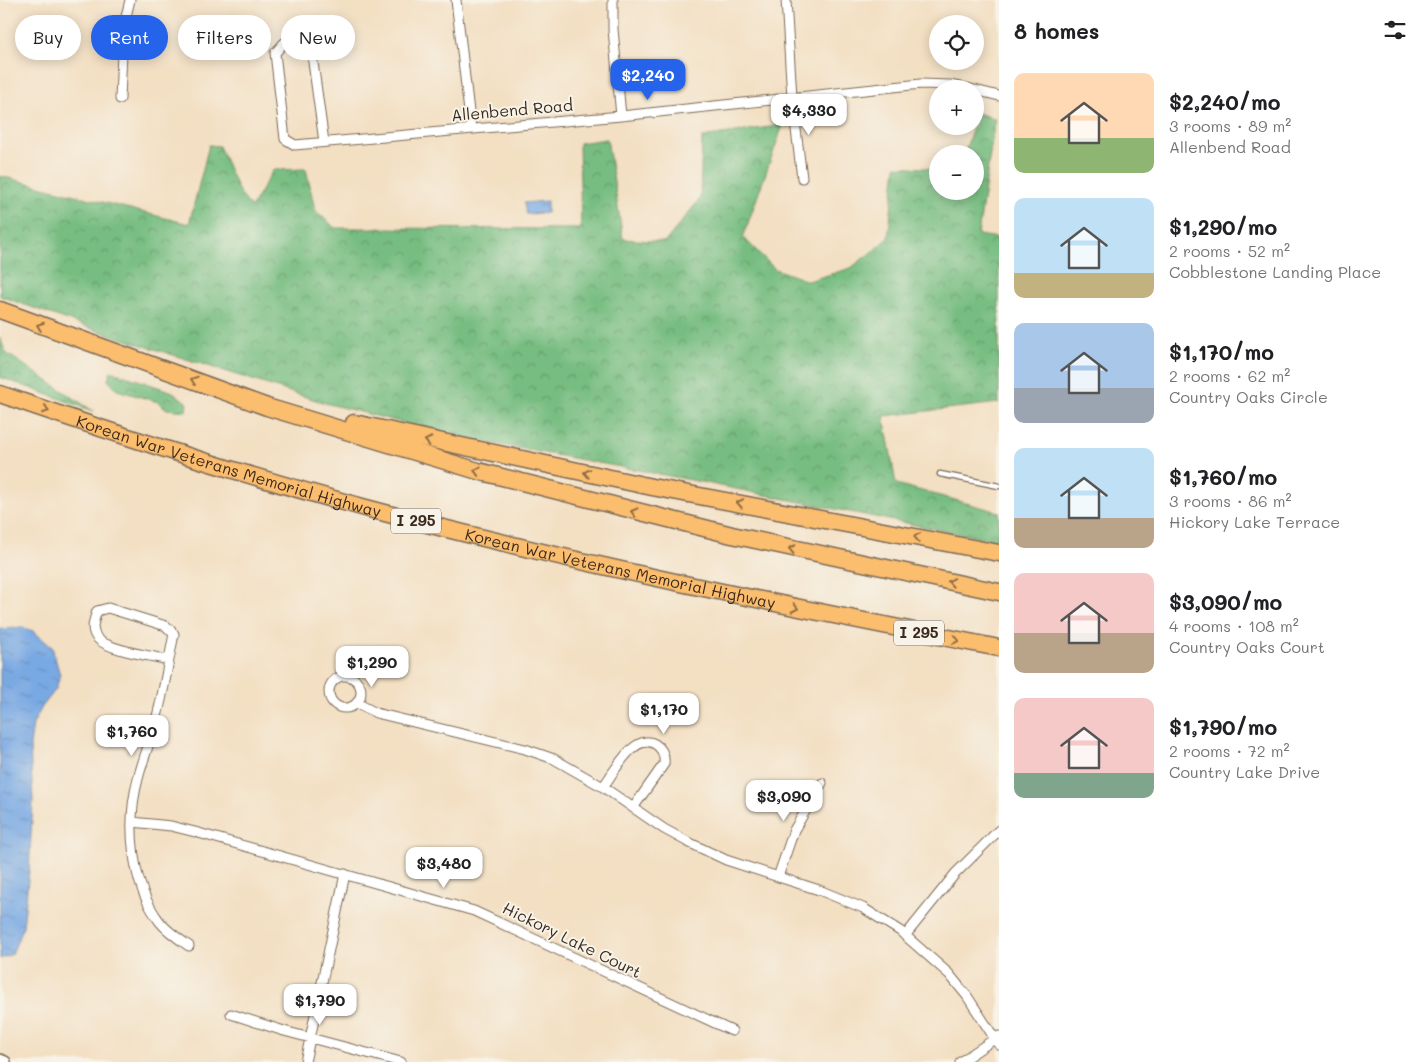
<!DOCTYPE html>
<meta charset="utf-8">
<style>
body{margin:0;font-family:Mali,sans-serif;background:#f2f2f2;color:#202124;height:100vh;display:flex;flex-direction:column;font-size:19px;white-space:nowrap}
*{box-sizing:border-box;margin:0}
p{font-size:16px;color:#757577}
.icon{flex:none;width:28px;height:28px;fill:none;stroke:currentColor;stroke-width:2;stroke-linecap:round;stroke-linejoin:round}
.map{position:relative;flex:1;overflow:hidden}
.sheet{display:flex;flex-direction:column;background:#fff;width:425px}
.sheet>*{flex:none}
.banner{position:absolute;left:15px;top:15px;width:475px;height:45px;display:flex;gap:10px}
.fabs{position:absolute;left:929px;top:15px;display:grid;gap:10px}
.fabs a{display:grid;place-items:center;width:55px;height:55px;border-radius:50%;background:#fff;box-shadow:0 2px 12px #0003;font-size:25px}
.price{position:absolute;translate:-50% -42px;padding:0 11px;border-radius:10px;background:#fff;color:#222;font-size:16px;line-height:32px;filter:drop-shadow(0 1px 2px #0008)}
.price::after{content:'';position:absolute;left:50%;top:30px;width:15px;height:11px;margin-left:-8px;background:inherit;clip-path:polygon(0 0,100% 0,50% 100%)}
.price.selected{background:#2563eb;color:#fff}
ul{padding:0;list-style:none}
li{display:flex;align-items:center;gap:15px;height:125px;padding:0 15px}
li span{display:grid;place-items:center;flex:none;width:140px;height:100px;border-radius:10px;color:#555}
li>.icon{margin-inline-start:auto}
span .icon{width:60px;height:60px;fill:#fffc;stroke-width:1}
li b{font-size:21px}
h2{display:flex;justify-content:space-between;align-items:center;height:60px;padding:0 15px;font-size:21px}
.tag{padding:0 18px;border-radius:22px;background:#fff;box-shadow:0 2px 12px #0003;font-size:18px;line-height:45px}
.tag.selected{background:#2563eb;color:#fff}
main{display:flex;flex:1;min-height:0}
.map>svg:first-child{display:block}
.forest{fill:url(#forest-crowns);stroke:#597450}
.water{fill:url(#water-ripples);stroke:#5a6a80}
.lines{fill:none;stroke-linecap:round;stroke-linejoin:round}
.service-casing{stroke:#7b6957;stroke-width:7}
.minor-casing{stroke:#7b6957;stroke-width:11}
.tertiary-casing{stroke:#7b6957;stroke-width:14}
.motorway-casing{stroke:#7b6957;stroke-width:19}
.service{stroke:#fff;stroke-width:4.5}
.minor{stroke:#fff;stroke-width:9}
.tertiary{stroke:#fff;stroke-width:11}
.motorway{stroke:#fbbd6e;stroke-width:16}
.oneway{stroke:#916c42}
.labels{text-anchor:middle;stroke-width:4;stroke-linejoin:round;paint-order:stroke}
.shield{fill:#f7f3e8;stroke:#73665b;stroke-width:1}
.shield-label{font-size:15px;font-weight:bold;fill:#3b2a1e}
.street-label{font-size:16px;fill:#3b2a1e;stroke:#f7f3e8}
</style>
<main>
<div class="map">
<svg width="999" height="1062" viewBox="0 0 999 1062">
<defs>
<pattern id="forest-crowns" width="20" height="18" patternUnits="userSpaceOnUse" patternTransform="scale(1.25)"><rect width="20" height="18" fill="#77bd81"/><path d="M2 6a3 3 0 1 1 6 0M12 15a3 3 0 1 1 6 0" fill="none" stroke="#639a69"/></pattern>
<pattern id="water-ripples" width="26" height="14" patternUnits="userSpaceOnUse" patternTransform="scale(1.25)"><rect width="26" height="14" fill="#79a9e3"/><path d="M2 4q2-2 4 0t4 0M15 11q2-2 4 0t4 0" fill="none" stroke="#648ab7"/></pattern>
</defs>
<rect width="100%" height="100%" fill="#f7f3e8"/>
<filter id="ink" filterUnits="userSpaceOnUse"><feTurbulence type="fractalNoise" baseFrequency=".02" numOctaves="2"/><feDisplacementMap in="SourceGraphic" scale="10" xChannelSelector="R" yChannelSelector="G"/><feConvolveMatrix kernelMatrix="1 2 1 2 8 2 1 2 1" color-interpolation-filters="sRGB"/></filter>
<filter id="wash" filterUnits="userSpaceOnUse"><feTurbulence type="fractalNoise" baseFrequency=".0096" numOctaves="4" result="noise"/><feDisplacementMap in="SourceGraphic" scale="20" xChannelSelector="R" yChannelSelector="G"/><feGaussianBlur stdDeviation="1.12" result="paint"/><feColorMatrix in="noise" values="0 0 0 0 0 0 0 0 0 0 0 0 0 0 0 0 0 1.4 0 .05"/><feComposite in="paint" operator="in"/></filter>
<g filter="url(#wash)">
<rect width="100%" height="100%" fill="#f3dfc2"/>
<!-- forest -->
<path class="forest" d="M978,113L995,119L978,235L999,238V403L884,416L896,484L999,512V542L691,480L463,438L325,403L104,333L0,296V176L189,224L209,145L219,146L238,190L251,208L273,170L306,169L315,210L335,228L581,229L579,143L607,139L623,239L665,242L700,199L702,137L783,125L743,237L775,269L808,281L851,268L888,239L896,166L937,169L938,191H975V154H964Z
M0,338L6,353L93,411L0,377Z
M111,371L173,392L187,403L186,411L167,409L158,402L117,390L108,380Z"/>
<!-- water -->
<path class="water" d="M547,201V213L526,214L524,203Z
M21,627L33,631L52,647L60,675L56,689L42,707L33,724L30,745L33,801L29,871L23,927L12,954L0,959V629Z"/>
</g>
<g filter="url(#ink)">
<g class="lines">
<defs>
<path id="service" d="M940,474L999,486"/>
<path id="minor" d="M456,0L471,129
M613,0V29L621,116
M786,0L792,97L802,178
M975,90L999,96
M120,99L123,29L130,0
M324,142L312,55L301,41L284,43L275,53L285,139L295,145L621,116L921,84L950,85L971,89
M169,660C152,656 107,650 97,638C90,630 94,620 97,611L108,608L166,626L174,634C168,663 164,692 156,720C151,740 143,759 138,779C126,823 131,885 160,922C168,932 179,939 189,946
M329 692a16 16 0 1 1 32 0a16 16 0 1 1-32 0Z
M357,703L376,713L525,749L554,759L603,787L664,829L688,842L726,860L819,890L863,908L900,931L949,974L967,996L999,1045
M603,787C614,772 635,732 655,744C663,749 665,756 664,764L633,808
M132,822L171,826L195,832L474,911L732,1031
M778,877L794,830L822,783
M905,936L955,874L999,830
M231,1014L284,1031L401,1062
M305,1062L345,874
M960,1062L999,1036"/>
<path id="tertiary" d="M0,1060L5,1062"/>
<g id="motorway">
<path d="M0,310L267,407L478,471L732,535L999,592"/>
<path id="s1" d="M0,394C121,436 243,475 366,508C575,564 787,606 999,648"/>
<path d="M354,423L652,487L999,553"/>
</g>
</defs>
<!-- service casing -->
<use href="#service" class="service-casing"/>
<!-- minor casing -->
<use href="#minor" class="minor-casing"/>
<!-- tertiary casing -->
<use href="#tertiary" class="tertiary-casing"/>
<!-- motorway casing -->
<use href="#motorway" class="motorway-casing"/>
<!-- service -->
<use href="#service" class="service"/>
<!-- minor -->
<use href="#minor" class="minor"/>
<!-- tertiary -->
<use href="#tertiary" class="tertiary"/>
<!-- motorway -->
<use href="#motorway" class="motorway"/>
</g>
<!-- one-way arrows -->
<defs><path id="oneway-chevron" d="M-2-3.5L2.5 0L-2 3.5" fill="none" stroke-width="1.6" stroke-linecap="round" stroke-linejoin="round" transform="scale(1.25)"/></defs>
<g class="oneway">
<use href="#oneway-chevron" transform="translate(40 326) rotate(-159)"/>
<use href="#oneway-chevron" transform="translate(194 380) rotate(-161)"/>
<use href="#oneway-chevron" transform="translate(46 410) rotate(18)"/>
<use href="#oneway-chevron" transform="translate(428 441) rotate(-168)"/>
<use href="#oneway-chevron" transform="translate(477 471) rotate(-164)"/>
<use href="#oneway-chevron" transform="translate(587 473) rotate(-169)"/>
<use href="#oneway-chevron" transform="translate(740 503) rotate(-169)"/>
<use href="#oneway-chevron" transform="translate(634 512) rotate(-166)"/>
<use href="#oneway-chevron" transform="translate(917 537) rotate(-169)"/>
<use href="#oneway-chevron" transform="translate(792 549) rotate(-168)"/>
<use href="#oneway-chevron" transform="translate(951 582) rotate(-169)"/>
<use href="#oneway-chevron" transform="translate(795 608) rotate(12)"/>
<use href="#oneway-chevron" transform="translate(956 640) rotate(11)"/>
</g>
</g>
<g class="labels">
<!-- shield labels -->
<g class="shield">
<rect x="391" y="508.5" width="50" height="25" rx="4"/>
<rect x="894" y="620.5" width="50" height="25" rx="4"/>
</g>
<g class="shield-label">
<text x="416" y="526">I 295</text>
<text x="919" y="638">I 295</text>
</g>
<!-- street labels -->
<g class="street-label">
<text transform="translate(512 110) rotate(-5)" y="6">Allenbend Road</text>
<text dy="6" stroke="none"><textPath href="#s1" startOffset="240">Korean War Veterans Memorial Highway</textPath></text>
<text dy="6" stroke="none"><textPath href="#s1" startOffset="645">Korean War Veterans Memorial Highway</textPath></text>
<text transform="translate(572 940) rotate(26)" y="6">Hickory Lake Court</text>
</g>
</g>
</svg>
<div class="fabs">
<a><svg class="icon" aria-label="locate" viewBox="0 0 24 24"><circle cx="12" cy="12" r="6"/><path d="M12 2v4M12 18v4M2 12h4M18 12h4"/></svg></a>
<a>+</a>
<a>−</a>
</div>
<b class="price selected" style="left:648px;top:101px">$2,240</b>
<b class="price" style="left:809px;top:136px">$4,330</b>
<b class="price" style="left:372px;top:688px">$1,290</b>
<b class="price" style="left:664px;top:735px">$1,170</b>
<b class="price" style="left:132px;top:757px">$1,760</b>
<b class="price" style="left:784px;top:822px">$3,090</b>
<b class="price" style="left:444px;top:889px">$3,480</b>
<b class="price" style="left:320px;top:1026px">$1,790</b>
<div class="banner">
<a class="tag">Buy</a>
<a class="tag selected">Rent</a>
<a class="tag">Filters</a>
<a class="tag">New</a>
</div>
</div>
<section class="sheet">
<h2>8 homes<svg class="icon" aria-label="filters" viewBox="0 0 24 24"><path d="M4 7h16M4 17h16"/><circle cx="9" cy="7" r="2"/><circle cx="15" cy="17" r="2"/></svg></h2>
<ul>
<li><span style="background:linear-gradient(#ffd9b3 65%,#8fb573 0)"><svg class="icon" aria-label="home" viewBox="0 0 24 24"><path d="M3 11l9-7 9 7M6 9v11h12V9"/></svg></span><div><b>$2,240/mo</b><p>3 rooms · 89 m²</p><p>Allenbend Road</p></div></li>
<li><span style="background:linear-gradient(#bfe0f5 75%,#c2b280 0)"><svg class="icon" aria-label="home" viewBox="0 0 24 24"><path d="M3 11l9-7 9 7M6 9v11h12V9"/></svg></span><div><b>$1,290/mo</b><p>2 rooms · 52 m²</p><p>Cobblestone Landing Place</p></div></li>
<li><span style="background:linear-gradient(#a9c7e8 65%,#9aa5b1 0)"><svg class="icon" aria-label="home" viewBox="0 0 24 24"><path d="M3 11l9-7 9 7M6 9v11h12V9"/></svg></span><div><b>$1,170/mo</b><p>2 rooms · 62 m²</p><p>Country Oaks Circle</p></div></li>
<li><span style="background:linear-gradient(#bfe0f5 70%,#b9a48a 0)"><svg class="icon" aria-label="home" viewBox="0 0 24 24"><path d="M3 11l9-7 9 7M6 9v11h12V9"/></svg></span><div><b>$1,760/mo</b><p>3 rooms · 86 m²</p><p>Hickory Lake Terrace</p></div></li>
<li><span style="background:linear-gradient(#f6c9c9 60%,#b9a48a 0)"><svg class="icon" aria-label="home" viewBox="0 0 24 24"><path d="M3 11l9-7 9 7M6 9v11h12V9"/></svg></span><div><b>$3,090/mo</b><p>4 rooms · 108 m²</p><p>Country Oaks Court</p></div></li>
<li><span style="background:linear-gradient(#f6c9c9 75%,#7fa58c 0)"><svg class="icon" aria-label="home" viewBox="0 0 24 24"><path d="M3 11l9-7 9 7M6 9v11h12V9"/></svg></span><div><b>$1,790/mo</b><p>2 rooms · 72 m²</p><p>Country Lake Drive</p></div></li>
</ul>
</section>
</main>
